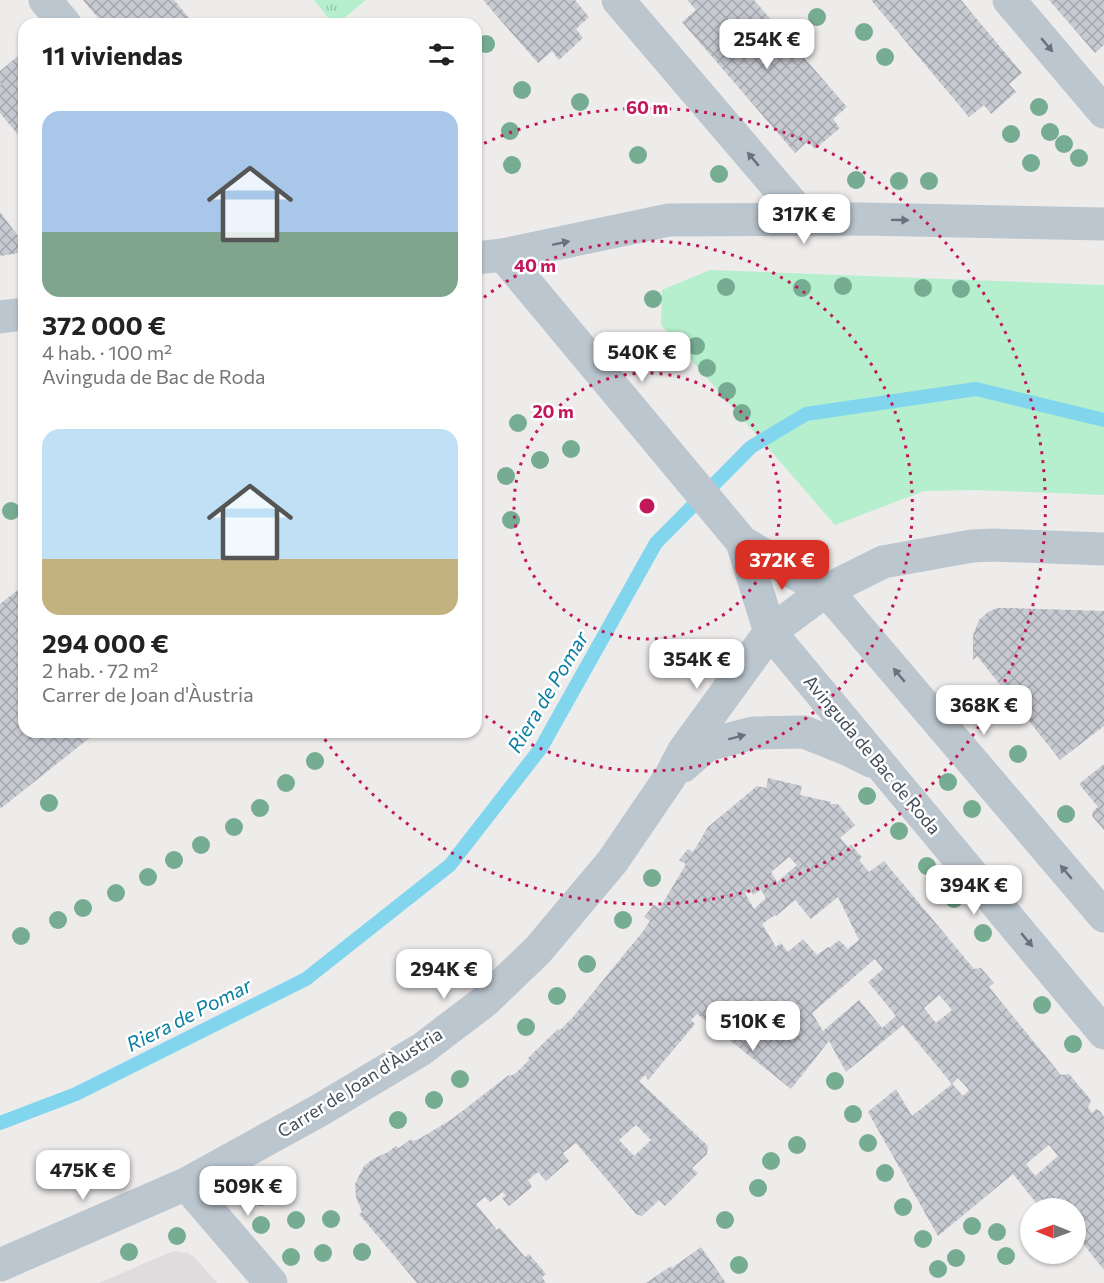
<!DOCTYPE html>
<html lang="es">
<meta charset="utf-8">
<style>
body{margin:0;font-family:Commissioner,sans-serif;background:#f2f2f2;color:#222;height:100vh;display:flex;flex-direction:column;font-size:22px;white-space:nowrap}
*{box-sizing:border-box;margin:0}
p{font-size:20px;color:#767676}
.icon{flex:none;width:33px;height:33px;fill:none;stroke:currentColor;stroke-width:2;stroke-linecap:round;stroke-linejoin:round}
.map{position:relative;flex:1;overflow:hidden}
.drawer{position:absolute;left:18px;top:18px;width:464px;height:720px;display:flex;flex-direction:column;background:#fff;border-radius:18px;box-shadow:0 2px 4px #0004}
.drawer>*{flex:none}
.needle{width:39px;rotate:271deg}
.tools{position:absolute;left:1020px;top:1198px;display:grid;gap:12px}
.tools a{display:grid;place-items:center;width:66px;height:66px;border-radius:50%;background:#fff;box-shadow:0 2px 4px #0004;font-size:30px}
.price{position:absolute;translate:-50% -51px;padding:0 14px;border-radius:12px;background:#fff;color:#222;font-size:20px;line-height:39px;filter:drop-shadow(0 2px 3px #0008)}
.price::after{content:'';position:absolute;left:50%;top:36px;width:18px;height:14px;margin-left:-9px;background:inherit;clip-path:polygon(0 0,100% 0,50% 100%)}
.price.on{background:#d93025;color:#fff}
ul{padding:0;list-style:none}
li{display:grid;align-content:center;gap:12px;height:318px;padding:0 24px}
li span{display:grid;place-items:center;height:186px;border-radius:18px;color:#555}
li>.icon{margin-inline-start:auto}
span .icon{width:108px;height:108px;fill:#fffc;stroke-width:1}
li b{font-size:26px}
h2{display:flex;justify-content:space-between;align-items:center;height:72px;padding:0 24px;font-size:26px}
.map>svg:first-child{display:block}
.education{fill:#dfdcdd}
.grass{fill:#b6efcd}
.park{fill:url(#park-tufts)}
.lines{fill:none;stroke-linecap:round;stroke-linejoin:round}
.stream{stroke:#81d6ee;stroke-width:14}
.building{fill:url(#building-cross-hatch);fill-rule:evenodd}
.street{stroke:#bbc6cf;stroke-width:33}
.tree{fill:#76ad92}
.oneway{fill:#67727c}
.ring{fill:none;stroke:#c2185b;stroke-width:3;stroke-dasharray:3 6}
.labels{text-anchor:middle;stroke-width:5;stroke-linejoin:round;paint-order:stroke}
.street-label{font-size:18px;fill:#434e59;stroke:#fff}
.water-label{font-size:20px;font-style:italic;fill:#087ea0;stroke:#fff}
.centre{fill:#c2185b;stroke:#fff;stroke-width:3}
.ring-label{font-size:18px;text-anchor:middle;font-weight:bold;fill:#c2185b;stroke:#fff;stroke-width:5;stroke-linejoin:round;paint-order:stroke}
</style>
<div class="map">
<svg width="1104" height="1283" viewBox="0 0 1104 1283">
<defs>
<pattern id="park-tufts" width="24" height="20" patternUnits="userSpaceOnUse" patternTransform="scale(1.5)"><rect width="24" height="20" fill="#b6efcd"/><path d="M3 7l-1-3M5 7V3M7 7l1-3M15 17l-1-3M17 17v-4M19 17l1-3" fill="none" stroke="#96c4a9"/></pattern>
<pattern id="building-cross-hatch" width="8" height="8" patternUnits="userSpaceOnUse" patternTransform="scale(1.5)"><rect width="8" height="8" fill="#c8cad1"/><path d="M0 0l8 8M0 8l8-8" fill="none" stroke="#a4a6ad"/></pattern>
</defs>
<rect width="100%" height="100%" fill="#eeebeb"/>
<!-- education -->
<path class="education" d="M173,1251L188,1253L194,1257L217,1283H99Z"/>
<!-- grass -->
<path class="grass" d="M710,270L1104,285V495L976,490L924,491L835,525L661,325L662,290Z"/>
<!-- park -->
<path class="park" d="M314,0H366L337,24H333Z"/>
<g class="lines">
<!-- stream -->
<path class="stream" d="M0,1123L76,1094L306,979L450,865L541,748L656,543L751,447L806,414L976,389L1104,420"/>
</g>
<!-- building -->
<path class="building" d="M83,0H174L190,19L184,24H103Z
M483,0H575L589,17L576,29L583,38L559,60L552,51L538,63Z
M687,0H754L847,107L833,119L840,128L815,149L808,141L795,153L682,22L696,10Z
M871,0H961L1022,73L1009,84L1016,92L991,114L984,105L969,117Z
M1049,0H1104V45L1095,53Z
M18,56L24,63V142L0,113V85L1,84L0,83V71Z
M0,212L24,244V252L0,256Z
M24,585V732H97L0,809V604Z
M997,608H1009L1104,611V726L1060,760L977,656L973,660V635L979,620L988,612Z
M1104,764V830L1092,816L1093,811L1098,807L1079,784Z
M768,778L802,786L800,795L831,802L829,804H838L855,825L840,838L848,847L851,844L858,853L862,857L859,860L869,872L884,861L974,969L981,968L994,983L989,987L1061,1075L1069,1074L1091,1100L1088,1108L1090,1110L1092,1113L1096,1109L1100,1111L1104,1117V1270L1076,1235V1209H1054L1049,1204L1044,1209H1041L1013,1174L938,1236L868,1112L896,1089L912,1116L952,1084L903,1025L846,1072L829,1041L791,1089L697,1014L691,1020L695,1024L648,1080L645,1075L639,1081L708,1146L707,1154L692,1168L698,1173L665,1206L659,1200L642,1216L636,1214L576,1143L563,1153L569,1161L546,1181L538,1172L528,1180L532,1187L509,1206L502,1198L506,1196L503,1192L490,1202L485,1197L476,1204L497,1230L500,1228L525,1257L529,1254L546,1274L542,1277L546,1283H417L359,1214L362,1212L356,1197L355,1184L364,1166L373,1159L388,1152L396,1146L399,1148L411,1139L413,1141L419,1139L452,1119L509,1075L510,1076L516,1073L529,1060L528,1058L558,1029L560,1030L573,1017L644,930L650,921L644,917L654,905L660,908L686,864L679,860L688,849L693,852L708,827L757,786L766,788ZM789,857L797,865L777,882L771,872ZM750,889L753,895L761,890L766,898L754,909L745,893ZM838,897L859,940L848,949L839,940L829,948L828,947L817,955L803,939L788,952L781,943L776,947L762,924L775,915L776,916L795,900L811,919ZM875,959L883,969L868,982L896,1016L882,1028L859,1000L823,1031L812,1013ZM939,995L952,1010L936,1023L924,1008ZM958,1078L969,1090L963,1096L952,1084ZM636,1125L651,1140L634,1156L619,1140ZM1049,1145L1058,1156L1035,1176L1026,1164Z
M701,1247L726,1283H646L671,1266L672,1268Z"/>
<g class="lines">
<!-- street -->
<path class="street" d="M45,0L65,24
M618,0L805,219
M1009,0L1104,112
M503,255L742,542L825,591L839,605L1104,916
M476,258L503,255L669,220L863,219L1104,224
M0,317L24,314
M742,542L770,632L1104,1033
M683,766L707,745L753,733L804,732L849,750L871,761
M186,1184L271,1283
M0,1265L186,1184L320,1110L422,1049L485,1001L538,950L612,862L670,777L683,752L770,632L825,591L883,562L972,546L993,545L1104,549"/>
</g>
<!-- trees -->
<g class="tree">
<circle cx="817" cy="17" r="9"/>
<circle cx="864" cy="32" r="9"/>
<circle cx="486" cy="44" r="9"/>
<circle cx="885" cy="57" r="9"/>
<circle cx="522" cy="90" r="9"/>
<circle cx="580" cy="102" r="9"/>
<circle cx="1039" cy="107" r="9"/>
<circle cx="510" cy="131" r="9"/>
<circle cx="1050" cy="132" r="9"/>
<circle cx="1011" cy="134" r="9"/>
<circle cx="1064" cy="144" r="9"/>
<circle cx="638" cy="155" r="9"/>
<circle cx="1079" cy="158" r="9"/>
<circle cx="1031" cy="163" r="9"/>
<circle cx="512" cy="165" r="9"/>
<circle cx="719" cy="174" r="9"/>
<circle cx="856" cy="180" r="9"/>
<circle cx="899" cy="181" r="9"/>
<circle cx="929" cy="181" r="9"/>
<circle cx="843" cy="286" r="9"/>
<circle cx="726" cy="287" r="9"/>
<circle cx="802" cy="288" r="9"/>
<circle cx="923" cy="288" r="9"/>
<circle cx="961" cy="289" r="9"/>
<circle cx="653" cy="299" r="9"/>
<circle cx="696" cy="346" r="9"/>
<circle cx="707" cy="368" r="9"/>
<circle cx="727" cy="391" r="9"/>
<circle cx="742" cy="413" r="9"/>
<circle cx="518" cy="423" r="9"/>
<circle cx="571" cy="449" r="9"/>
<circle cx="540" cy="460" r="9"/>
<circle cx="506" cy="476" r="9"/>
<circle cx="11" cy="511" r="9"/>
<circle cx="511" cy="520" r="9"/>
<circle cx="977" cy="704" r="9"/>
<circle cx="1018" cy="754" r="9"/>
<circle cx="315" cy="761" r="9"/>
<circle cx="948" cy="782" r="9"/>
<circle cx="286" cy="783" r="9"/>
<circle cx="867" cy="796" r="9"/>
<circle cx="49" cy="803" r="9"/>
<circle cx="260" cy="808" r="9"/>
<circle cx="972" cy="809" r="9"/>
<circle cx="1066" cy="814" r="9"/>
<circle cx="234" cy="827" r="9"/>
<circle cx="899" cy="831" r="9"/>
<circle cx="201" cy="845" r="9"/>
<circle cx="174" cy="860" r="9"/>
<circle cx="927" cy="866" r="9"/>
<circle cx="148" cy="877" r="9"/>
<circle cx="652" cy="878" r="9"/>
<circle cx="116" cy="893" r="9"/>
<circle cx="954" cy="899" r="9"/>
<circle cx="83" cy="908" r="9"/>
<circle cx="58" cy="920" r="9"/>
<circle cx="623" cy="920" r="9"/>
<circle cx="983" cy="933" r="9"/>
<circle cx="21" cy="936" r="9"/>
<circle cx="587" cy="964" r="9"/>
<circle cx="557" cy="996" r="9"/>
<circle cx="1042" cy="1005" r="9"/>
<circle cx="526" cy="1027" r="9"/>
<circle cx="1073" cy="1044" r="9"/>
<circle cx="460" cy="1079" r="9"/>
<circle cx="835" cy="1081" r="9"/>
<circle cx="434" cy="1100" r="9"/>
<circle cx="853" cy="1114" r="9"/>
<circle cx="398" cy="1120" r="9"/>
<circle cx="868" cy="1143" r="9"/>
<circle cx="797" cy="1145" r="9"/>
<circle cx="771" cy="1161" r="9"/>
<circle cx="885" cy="1173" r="9"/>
<circle cx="758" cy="1188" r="9"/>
<circle cx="261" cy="1197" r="9"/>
<circle cx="903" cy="1207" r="9"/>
<circle cx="331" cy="1219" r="9"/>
<circle cx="296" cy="1220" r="9"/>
<circle cx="725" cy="1220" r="9"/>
<circle cx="261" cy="1225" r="9"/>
<circle cx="972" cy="1226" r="9"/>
<circle cx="997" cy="1232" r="9"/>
<circle cx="177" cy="1236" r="9"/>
<circle cx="923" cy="1239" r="9"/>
<circle cx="129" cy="1252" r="9"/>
<circle cx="362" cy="1252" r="9"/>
<circle cx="323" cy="1253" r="9"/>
<circle cx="1006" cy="1256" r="9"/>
<circle cx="291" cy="1257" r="9"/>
<circle cx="956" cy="1258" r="9"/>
<circle cx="739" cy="1265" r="9"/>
<circle cx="938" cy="1269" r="9"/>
</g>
<!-- one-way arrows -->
<defs><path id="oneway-solid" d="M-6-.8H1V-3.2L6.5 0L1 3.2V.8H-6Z" transform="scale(1.5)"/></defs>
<g class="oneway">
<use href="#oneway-solid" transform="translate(1047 45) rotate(50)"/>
<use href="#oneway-solid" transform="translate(753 159) rotate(-130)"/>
<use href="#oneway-solid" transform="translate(900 220) rotate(1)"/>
<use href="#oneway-solid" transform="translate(561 243) rotate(-12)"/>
<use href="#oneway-solid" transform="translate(899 675) rotate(-130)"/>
<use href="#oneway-solid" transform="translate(737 737) rotate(-15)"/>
<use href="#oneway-solid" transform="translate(1066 872) rotate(-130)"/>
<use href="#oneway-solid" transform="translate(1027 940) rotate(50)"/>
</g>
<!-- distance rings -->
<g class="ring">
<circle cx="647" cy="506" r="133"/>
<path d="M477 303A265 265 0 1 1 477 709"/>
<path d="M476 147A398 398 0 1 1 321 734"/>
</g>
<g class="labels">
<!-- street labels -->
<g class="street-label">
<text transform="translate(872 755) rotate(50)" y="6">Avinguda de Bac de Roda</text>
<text transform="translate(360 1083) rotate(-32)" y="6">Carrer de Joan d'Àustria</text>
</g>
<!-- water labels -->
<g class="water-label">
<text transform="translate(548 692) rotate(-59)" y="7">Riera de Pomar</text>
<text transform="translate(189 1015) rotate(-27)" y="7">Riera de Pomar</text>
</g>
</g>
<circle cx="647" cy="506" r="9" class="centre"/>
<g class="ring-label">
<text x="647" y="114">60 m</text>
<text x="535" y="272">40 m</text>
<text x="553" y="418">20 m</text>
</g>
</svg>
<div class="tools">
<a><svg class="needle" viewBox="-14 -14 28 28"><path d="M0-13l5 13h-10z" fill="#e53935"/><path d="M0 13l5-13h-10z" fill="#767676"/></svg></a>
</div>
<b class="price" style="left:767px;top:70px">254K €</b>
<b class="price" style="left:804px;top:245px">317K €</b>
<b class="price" style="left:642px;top:383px">540K €</b>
<b class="price on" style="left:782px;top:591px">372K €</b>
<b class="price" style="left:697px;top:690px">354K €</b>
<b class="price" style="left:984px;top:736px">368K €</b>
<b class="price" style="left:974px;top:916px">394K €</b>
<b class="price" style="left:444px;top:1000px">294K €</b>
<b class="price" style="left:753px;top:1052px">510K €</b>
<b class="price" style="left:83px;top:1201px">475K €</b>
<b class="price" style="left:248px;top:1217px">509K €</b>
<section class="drawer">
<h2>11 viviendas<svg class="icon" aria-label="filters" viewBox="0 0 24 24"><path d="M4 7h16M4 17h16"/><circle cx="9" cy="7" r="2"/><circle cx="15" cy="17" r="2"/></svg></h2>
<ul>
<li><span style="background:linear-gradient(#a9c7e8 65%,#7fa58c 0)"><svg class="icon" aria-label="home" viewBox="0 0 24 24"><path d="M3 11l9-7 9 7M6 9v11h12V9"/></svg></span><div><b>372 000 €</b><p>4 hab. · 100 m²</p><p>Avinguda de Bac de Roda</p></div></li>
<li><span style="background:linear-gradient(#bfe0f5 70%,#c2b280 0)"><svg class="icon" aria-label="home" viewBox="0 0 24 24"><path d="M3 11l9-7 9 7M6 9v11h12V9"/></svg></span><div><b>294 000 €</b><p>2 hab. · 72 m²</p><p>Carrer de Joan d'Àustria</p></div></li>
</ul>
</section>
</div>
